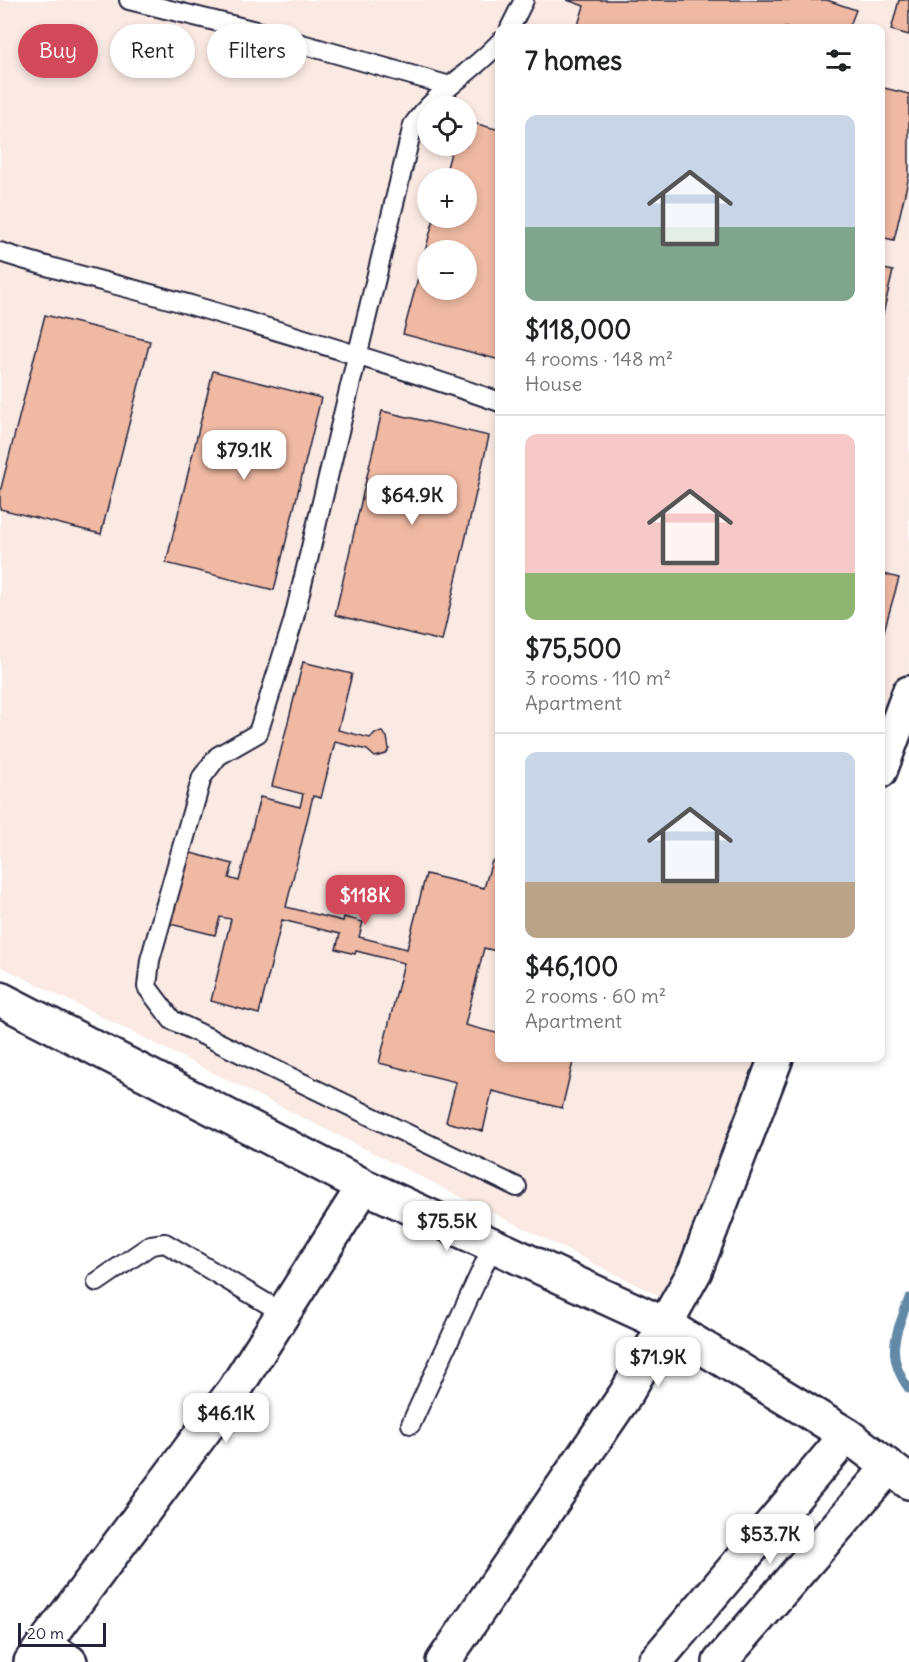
<!DOCTYPE html>
<meta charset="utf-8">
<style>
body{margin:0;font-family:Delius,sans-serif;background:#f6f6f6;color:#202124;height:100vh;display:flex;flex-direction:column;font-size:22px;white-space:nowrap}
*{box-sizing:border-box;margin:0}
p{font-size:20px;color:#757577}
.icon{flex:none;width:33px;height:33px;fill:none;stroke:currentColor;stroke-width:2;stroke-linecap:round;stroke-linejoin:round}
.map{position:relative;flex:1;overflow:hidden}
.details{position:absolute;left:495px;top:24px;width:390px;height:1038px;display:flex;flex-direction:column;background:#fff;border-radius:12px;box-shadow:0 3px 9px #0003}
.details>*{flex:none}
.banner{position:absolute;left:18px;top:24px;width:387px;height:54px;display:flex;gap:12px}
.buttons{position:absolute;left:417px;top:96px;display:grid;gap:12px}
.buttons a{display:grid;place-items:center;width:60px;height:60px;border-radius:50%;background:#fff;box-shadow:0 3px 9px #0003;font-size:30px}
.scale{position:absolute;left:18px;bottom:15px;width:88px;box-sizing:border-box;padding-left:6px;border:3px solid #22223b;border-top:0;font-size:16px;line-height:21px;white-space:nowrap;color:#22223b;-webkit-text-stroke:4px #fff;paint-order:stroke}
.price{position:absolute;translate:-50% -51px;padding:0 14px;border-radius:12px;background:#fff;color:#222;font-size:20px;line-height:39px;filter:drop-shadow(0 2px 3px #0008)}
.price::after{content:'';position:absolute;left:50%;top:36px;width:18px;height:14px;margin-left:-9px;background:inherit;clip-path:polygon(0 0,100% 0,50% 100%)}
.price.selected{background:#d1495b;color:#fff}
ul{padding:0;list-style:none}
li{display:grid;align-content:center;gap:12px;height:318px;padding:0 30px}
li+li{border-top:2px solid #e0e0e0}
li span{display:grid;place-items:center;height:186px;border-radius:12px;color:#555}
li>.icon{margin-inline-start:auto}
span .icon{width:108px;height:108px;fill:#fffc;stroke-width:1}
li b{font-size:26px}
h2{display:flex;justify-content:space-between;align-items:center;height:72px;padding:0 30px;font-size:26px}
.tag{padding:0 21px;border-radius:27px;background:#fff;box-shadow:0 3px 9px #0003;font-size:21px;line-height:54px}
.tag.selected{background:#d1495b;color:#fff}
.map>svg:first-child{display:block}
.built{fill:#faeae3;fill-rule:evenodd}
.lines{fill:none;stroke-linecap:round;stroke-linejoin:round}
.stream{stroke:#628aa7;stroke-width:9}
.building{fill:#efb9a3;stroke:#22223b;stroke-width:1.5;fill-rule:evenodd}
.service-casing{stroke:#22223b;stroke-width:22}
.minor-casing{stroke:#22223b;stroke-width:38}
.service{stroke:#fff;stroke-width:18}
.minor{stroke:#fff;stroke-width:33}
</style>
<div class="map">
<svg width="909" height="1662" viewBox="0 0 909 1662">
<rect width="100%" height="100%" fill="#fff"/>
<filter id="ink" filterUnits="userSpaceOnUse"><feTurbulence type="fractalNoise" baseFrequency=".0167" numOctaves="2"/><feDisplacementMap in="SourceGraphic" scale="12" xChannelSelector="R" yChannelSelector="G"/><feConvolveMatrix kernelMatrix="1 2 1 2 8 2 1 2 1" color-interpolation-filters="sRGB"/></filter>
<g filter="url(#ink)">
<!-- built -->
<path class="built" d="M0,0H909V680L881,753L880,28H500V1058H763L669,1301L0,966ZM428,106H466V146H428ZM428,178H466V218H428ZM428,250H466V290H428Z"/>
<g class="lines">
<!-- stream -->
<path class="stream" d="M909,1298C896,1334 884,1355 909,1389"/>
</g>
<!-- building -->
<path class="building" d="M567,0H827L856,10L849,28H577L584,6Z
M899,0H909V35L891,30Z
M880,87L909,94V176L894,240L880,237Z
M466,121L500,130V360L403,334L434,218H466V178H444L453,146H466ZM428,250H466V290H428Z
M880,268L893,271L880,326Z
M45,315L150,341L101,534L0,509V492Z
M213,371L321,398L274,590L166,563Z
M382,411L489,436L442,641L335,615Z
M880,573L899,578L880,645Z
M303,662L352,674L338,730L370,738L375,733L382,732L387,737L389,749L386,754L375,757L367,750L335,742L321,798L313,796L286,907L343,921L344,917L363,922L359,937L407,949L426,874L484,888L492,861L500,862V952L484,948L465,1025L500,1034V1058H574L562,1108L492,1091L483,1131L446,1122L456,1082L379,1063L404,963L356,951L355,954L336,949L340,934L282,920L259,1014L211,1001L231,919L220,917L215,935L170,924L187,852L233,864L229,878L239,881L260,797L300,807L303,794L272,786Z"/>
<g class="lines">
<defs>
<path id="service" d="M129,0L256,31L450,86
M510,28L524,0
M500,42C472,72 436,92 413,125L293,622L258,733L218,756L202,777L150,960L147,987L172,1020L517,1187
M0,252C64,273 129,287 194,306C296,336 399,367 500,402
M97,1282L151,1245L165,1243L283,1313
M411,1424L493,1245"/>
<path id="minor" d="M880,771L909,693
M0,999L364,1186L664,1324L847,1435L909,1482
M44,1645L70,1662
M31,1662L235,1389L364,1186
M443,1662L626,1394L695,1271L776,1058
M655,1662L847,1435
M720,1662L889,1467"/>
</defs>
<!-- service casing -->
<use href="#service" class="service-casing"/>
<!-- minor casing -->
<use href="#minor" class="minor-casing"/>
<!-- service -->
<use href="#service" class="service"/>
<!-- minor -->
<use href="#minor" class="minor"/>
</g>
</g>
</svg>
<div class="buttons">
<a><svg class="icon" aria-label="locate" viewBox="0 0 24 24"><circle cx="12" cy="12" r="6"/><path d="M12 2v4M12 18v4M2 12h4M18 12h4"/></svg></a>
<a>+</a>
<a>−</a>
</div>
<div class="scale">20 m</div>
<b class="price" style="left:244px;top:481px">$79.1K</b>
<b class="price" style="left:412px;top:526px">$64.9K</b>
<b class="price selected" style="left:365px;top:926px">$118K</b>
<b class="price" style="left:447px;top:1252px">$75.5K</b>
<b class="price" style="left:658px;top:1388px">$71.9K</b>
<b class="price" style="left:226px;top:1444px">$46.1K</b>
<b class="price" style="left:770px;top:1565px">$53.7K</b>
<div class="banner">
<a class="tag selected">Buy</a>
<a class="tag">Rent</a>
<a class="tag">Filters</a>
</div>
<section class="details">
<h2>7 homes<svg class="icon" aria-label="filters" viewBox="0 0 24 24"><path d="M4 7h16M4 17h16"/><circle cx="9" cy="7" r="2"/><circle cx="15" cy="17" r="2"/></svg></h2>
<ul>
<li><span style="background:linear-gradient(#c9d6e8 60%,#7fa58c 0)"><svg class="icon" aria-label="home" viewBox="0 0 24 24"><path d="M3 11l9-7 9 7M6 9v11h12V9"/></svg></span><div><b>$118,000</b><p>4 rooms · 148 m²</p><p>House</p></div></li>
<li><span style="background:linear-gradient(#f6c9c9 75%,#8fb573 0)"><svg class="icon" aria-label="home" viewBox="0 0 24 24"><path d="M3 11l9-7 9 7M6 9v11h12V9"/></svg></span><div><b>$75,500</b><p>3 rooms · 110 m²</p><p>Apartment</p></div></li>
<li><span style="background:linear-gradient(#c9d6e8 70%,#b9a48a 0)"><svg class="icon" aria-label="home" viewBox="0 0 24 24"><path d="M3 11l9-7 9 7M6 9v11h12V9"/></svg></span><div><b>$46,100</b><p>2 rooms · 60 m²</p><p>Apartment</p></div></li>
</ul>
</section>
</div>
